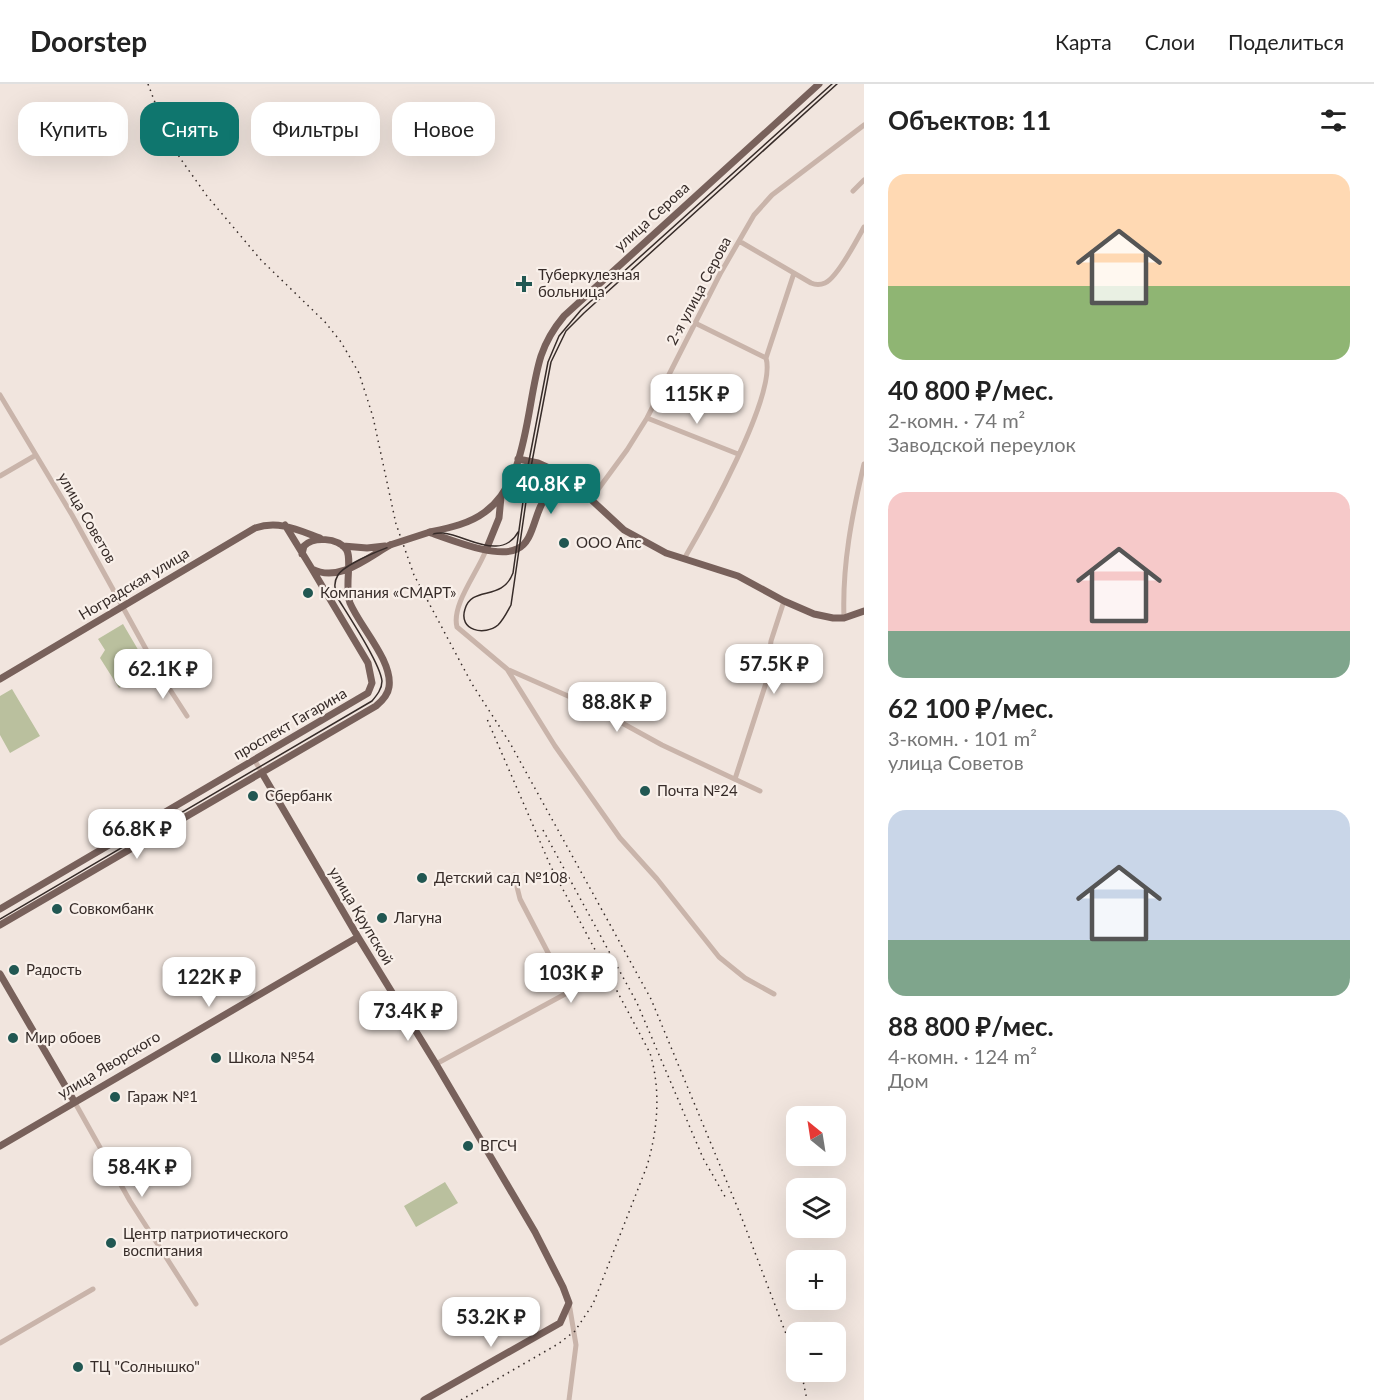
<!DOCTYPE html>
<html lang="ru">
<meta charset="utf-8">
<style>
body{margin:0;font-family:Lato,sans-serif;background:#f6f6f6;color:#222;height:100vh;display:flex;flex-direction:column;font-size:22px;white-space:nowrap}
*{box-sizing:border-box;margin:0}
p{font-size:20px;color:#767676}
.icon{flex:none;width:33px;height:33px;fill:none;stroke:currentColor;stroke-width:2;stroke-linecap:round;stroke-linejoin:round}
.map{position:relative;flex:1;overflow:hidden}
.panel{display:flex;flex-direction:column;background:#fff;width:510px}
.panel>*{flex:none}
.banner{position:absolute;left:18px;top:18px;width:570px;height:54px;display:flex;gap:12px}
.needle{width:39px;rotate:330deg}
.fabs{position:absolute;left:786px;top:1022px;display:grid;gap:12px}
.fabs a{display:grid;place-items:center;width:60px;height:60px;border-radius:12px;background:#fff;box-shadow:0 6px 24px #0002;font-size:30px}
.price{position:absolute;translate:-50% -51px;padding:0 14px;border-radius:12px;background:#fff;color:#222;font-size:20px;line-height:39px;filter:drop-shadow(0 2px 3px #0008)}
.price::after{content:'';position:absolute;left:50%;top:36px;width:18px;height:14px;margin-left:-9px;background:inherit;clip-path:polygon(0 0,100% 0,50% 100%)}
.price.on{background:#0f766e;color:#fff}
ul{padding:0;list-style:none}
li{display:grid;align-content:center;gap:12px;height:318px;padding:0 24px}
li span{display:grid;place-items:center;height:186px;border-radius:18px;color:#555}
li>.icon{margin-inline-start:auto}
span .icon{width:108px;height:108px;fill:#fffc;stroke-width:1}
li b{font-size:26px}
h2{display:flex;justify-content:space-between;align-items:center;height:72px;padding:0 24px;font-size:26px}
.chip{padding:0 21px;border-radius:18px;background:#fff;box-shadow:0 6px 24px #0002;font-size:21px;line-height:54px}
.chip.on{background:#0f766e;color:#fff}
header{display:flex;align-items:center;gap:36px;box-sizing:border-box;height:84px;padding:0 30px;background:#fff;border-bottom:2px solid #e0e0e0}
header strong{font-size:28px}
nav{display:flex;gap:33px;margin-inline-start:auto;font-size:21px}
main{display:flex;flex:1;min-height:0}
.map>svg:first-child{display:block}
.green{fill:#bac09e}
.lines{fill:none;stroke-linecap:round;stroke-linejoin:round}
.minor{stroke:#c9b4aa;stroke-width:5}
.major{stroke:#78615b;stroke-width:7}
.tram{stroke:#372c29;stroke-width:1.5}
.rail{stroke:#372c29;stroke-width:1.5;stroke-dasharray:1.5 4.5;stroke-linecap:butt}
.major-bridge{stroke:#78615b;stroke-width:7}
.poi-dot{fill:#215752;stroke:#f9f0ea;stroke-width:2}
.labels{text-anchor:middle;stroke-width:4.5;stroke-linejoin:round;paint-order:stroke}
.street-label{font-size:15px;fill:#372c29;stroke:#f9f0ea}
.poi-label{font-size:15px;fill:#372c29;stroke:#f9f0ea;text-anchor:start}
</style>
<header>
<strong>Doorstep</strong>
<nav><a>Карта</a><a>Слои</a><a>Поделиться</a></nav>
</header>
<main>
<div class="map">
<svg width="864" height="1316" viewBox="0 0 864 1316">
<rect width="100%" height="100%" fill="#f1e5de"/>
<!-- green -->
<path class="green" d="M123,540L150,586L119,604L100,574L105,566L98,555Z
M12,605L40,652L10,669L0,651V612Z
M445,1098L458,1119L416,1143L404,1122Z"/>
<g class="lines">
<!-- minor -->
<path class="minor" d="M853,107L864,96
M739,157L811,199C816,201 820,201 825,199C837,194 857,156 864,143
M695,239L766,274
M0,311L72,431L158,587L187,632
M647,334L738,370
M0,392L36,371
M591,415L627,366L647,334L720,190L754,131L772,111L864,41
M486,466C478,488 451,521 457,543L507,585L555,662L620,754L657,795L719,873L745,894L774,910
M684,475C705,439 777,311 766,274L794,189
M844,534C842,481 852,431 864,380
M509,586L593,623L662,661L760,707
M255,677L262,689
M735,695L766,599L771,557L784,517
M436,980L567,909L556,884L520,815L514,791
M74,1017L130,1117L196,1220
M0,1259L93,1205
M569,1316L576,1261L569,1219"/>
<!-- major -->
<path class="major" d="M518,375L538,379L549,384L584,409L624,446L666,469L738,492L784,517L814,530L833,534H844L864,527
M285,441L312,485C339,499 367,474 390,461
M430,448C449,444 469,440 485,428C529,396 526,319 541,272C546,257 554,244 564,232L819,0
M431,449C452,456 497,475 517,465C543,454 529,393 577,406
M343,462L367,464L385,462
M486,466L499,434L501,413
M0,595L255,444C279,436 298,446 320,454
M262,689L358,853L436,980L535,1148L563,1203L569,1219L560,1239L424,1316
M0,825L368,609L372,599L368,579L312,485
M0,841L376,622C382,617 388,611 389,603C393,577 360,543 350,519C344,503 353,474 346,465C337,454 314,452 304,462L302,470
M0,890L74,1017
M0,1062L358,853"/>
<!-- tram -->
<path class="tram" d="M832,0L581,226L559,252L548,278L528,382L513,489C502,518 472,501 465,525C458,547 485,552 498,541C504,535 507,528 511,521L531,383L551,278L566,247L584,229L837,0
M0,835L372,617C377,611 382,605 382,597C380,579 348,531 337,513C335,505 333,499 338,491C347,476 425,447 443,449C461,451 478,463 496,462C506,462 514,456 518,448"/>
<!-- rail -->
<path class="rail" d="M148,0L168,53L180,74L207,112L261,176L325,238L341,258L359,289L373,333L396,440L414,491L472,600L510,659L651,915L741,1132L796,1276
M543,746L637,919L703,1074L727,1116
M801,1287L807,1316
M461,1316L558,1260L575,1247L593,1220L647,1082C658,1045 661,1006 650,969L551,783L487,635"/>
<!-- major-bridge -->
<path class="major-bridge" d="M390,461L430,448"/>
</g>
<!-- markers -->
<g class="poi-dot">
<path d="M521 191h6v6h6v6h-6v6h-6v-6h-6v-6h6z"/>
<circle cx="564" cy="459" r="6"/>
<circle cx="308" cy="509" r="6"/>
<circle cx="645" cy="707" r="6"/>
<circle cx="253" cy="712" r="6"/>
<circle cx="422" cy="794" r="6"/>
<circle cx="57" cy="825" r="6"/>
<circle cx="382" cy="834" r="6"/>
<circle cx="14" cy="886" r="6"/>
<circle cx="13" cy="954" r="6"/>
<circle cx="216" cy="974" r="6"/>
<circle cx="115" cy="1013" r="6"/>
<circle cx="468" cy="1062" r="6"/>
<circle cx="111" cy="1159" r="6"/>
<circle cx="78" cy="1283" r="6"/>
</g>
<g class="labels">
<!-- street labels -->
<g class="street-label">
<text transform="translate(652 133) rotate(-42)" y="5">улица Серова</text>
<text transform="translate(699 207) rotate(-62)" y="5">2-я улица Серова</text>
<text transform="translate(87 434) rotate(60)" y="5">улица Советов</text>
<text transform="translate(134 500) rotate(-31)" y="5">Ноградская улица</text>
<text transform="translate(290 640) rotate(-30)" y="5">проспект Гагарина</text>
<text transform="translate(361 832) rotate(59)" y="5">улица Крупской</text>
<text transform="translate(109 981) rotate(-31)" y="5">улица Яворского</text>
</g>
<!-- poi labels -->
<g class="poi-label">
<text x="538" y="196">Туберкулезная<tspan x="538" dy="17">больница</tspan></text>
<text x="576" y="464">ООО Апс</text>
<text x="320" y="514">Компания «СМАРТ»</text>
<text x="657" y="712">Почта №24</text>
<text x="265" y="717">Сбербанк</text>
<text x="434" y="799">Детский сад №108</text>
<text x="69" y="830">Совкомбанк</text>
<text x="394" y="839">Лагуна</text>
<text x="26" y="891">Радость</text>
<text x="25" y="959">Мир обоев</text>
<text x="228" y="979">Школа №54</text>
<text x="127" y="1018">Гараж №1</text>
<text x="480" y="1067">ВГСЧ</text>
<text x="123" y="1155">Центр патриотического<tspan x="123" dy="17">воспитания</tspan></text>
<text x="90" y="1288">ТЦ "Солнышко"</text>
</g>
</g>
</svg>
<div class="fabs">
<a><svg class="needle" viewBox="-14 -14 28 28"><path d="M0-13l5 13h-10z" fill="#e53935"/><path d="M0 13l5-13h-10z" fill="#767676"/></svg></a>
<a><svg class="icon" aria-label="layers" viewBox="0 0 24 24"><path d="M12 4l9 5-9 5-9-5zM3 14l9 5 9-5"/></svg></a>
<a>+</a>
<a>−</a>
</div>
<b class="price" style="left:697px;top:341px">115K ₽</b>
<b class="price on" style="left:551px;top:431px">40.8K ₽</b>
<b class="price" style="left:774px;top:611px">57.5K ₽</b>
<b class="price" style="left:163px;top:616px">62.1K ₽</b>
<b class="price" style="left:617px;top:649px">88.8K ₽</b>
<b class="price" style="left:137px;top:776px">66.8K ₽</b>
<b class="price" style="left:571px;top:920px">103K ₽</b>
<b class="price" style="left:209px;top:924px">122K ₽</b>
<b class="price" style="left:408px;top:958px">73.4K ₽</b>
<b class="price" style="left:142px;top:1114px">58.4K ₽</b>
<b class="price" style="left:491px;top:1264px">53.2K ₽</b>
<div class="banner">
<a class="chip">Купить</a>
<a class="chip on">Снять</a>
<a class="chip">Фильтры</a>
<a class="chip">Новое</a>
</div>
</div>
<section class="panel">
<h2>Объектов: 11<svg class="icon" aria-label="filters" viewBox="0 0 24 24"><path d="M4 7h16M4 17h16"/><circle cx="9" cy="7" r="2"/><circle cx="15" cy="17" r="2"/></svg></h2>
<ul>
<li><span style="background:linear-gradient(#ffd9b3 60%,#8fb573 0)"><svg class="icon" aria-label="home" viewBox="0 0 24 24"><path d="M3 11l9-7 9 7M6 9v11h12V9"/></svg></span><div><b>40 800 ₽/мес.</b><p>2-комн. · 74 m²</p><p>Заводской переулок</p></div></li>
<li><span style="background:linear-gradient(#f6c9c9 75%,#7fa58c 0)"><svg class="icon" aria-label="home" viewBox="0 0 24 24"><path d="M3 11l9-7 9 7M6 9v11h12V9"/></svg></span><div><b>62 100 ₽/мес.</b><p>3-комн. · 101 m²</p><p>улица Советов</p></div></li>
<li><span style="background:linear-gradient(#c9d6e8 70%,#7fa58c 0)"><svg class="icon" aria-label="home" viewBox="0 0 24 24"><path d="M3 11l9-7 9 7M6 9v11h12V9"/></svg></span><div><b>88 800 ₽/мес.</b><p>4-комн. · 124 m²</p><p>Дом</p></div></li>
</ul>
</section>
</main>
